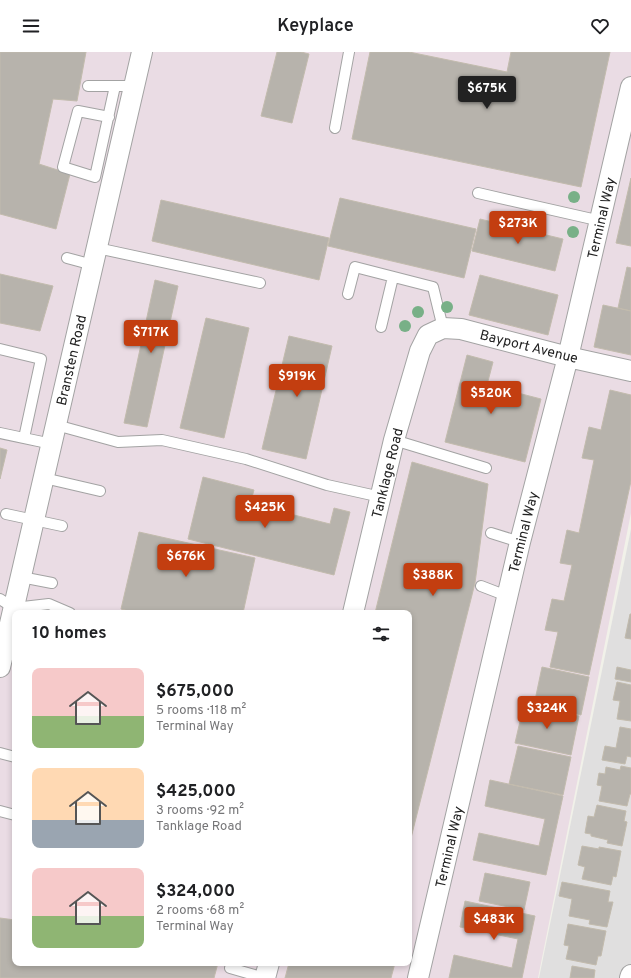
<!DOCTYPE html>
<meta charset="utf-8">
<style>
body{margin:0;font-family:Overpass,sans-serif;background:#f6f6f6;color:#202124;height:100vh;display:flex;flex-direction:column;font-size:15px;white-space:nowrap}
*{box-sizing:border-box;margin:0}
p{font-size:13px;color:#757577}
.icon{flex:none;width:22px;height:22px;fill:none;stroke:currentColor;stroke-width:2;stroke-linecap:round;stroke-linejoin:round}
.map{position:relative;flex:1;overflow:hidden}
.sheet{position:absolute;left:12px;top:558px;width:400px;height:356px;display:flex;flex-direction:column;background:#fff;border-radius:8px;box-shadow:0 2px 6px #0003}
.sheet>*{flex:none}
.price{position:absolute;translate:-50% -34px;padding:0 9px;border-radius:4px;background:#c33e10;color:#fff;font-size:13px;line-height:26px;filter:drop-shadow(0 1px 2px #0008)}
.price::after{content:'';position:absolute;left:50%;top:24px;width:12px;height:9px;margin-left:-6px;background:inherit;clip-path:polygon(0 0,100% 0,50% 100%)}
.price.on{background:#222;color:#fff}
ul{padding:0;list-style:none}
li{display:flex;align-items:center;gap:12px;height:100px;padding:0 20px}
li span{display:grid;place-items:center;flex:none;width:112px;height:80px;border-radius:8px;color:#555}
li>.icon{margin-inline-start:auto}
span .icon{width:48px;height:48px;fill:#fffc;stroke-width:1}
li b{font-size:17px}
h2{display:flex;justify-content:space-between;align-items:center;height:48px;padding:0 20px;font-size:17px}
header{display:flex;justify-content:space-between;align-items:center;height:52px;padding:0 20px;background:#fff;font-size:18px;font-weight:600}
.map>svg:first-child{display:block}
.residential{fill:#e0dfdf}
.industrial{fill:#eadce4;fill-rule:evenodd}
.building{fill:#b7b3ac;stroke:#c2bbad}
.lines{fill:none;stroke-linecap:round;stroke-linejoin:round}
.service-casing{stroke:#a3a3a3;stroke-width:12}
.minor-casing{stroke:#a3a3a3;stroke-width:22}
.service{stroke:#fff;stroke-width:10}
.minor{stroke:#fff;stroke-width:20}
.tree{fill:#78b087}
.labels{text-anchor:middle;stroke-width:3;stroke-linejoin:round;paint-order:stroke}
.street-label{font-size:14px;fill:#222;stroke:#fff}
</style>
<header><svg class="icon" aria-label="menu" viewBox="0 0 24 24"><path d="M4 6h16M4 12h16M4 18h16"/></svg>Keyplace<svg class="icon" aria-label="heart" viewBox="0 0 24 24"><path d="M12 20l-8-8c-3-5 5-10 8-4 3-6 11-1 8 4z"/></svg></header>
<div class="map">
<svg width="631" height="926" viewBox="0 0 631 926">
<rect width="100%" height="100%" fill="#f1f1e9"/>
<!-- residential -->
<path class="residential" d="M631,477V926H539Z"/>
<!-- industrial -->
<path class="industrial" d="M0,0H631V461L538,926H0ZM15,561H409V911H15Z"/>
<!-- building -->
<path class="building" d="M0,0H86L77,49L53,47L39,112L70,122L56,177L0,162Z
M277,0H301L309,2L292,71L261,64Z
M370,0H409L507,20L511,0H610L581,135L352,87Z
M631,126V194L616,191Z
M340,146L476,177L464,226L328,194Z
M161,148L329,186L319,228L152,189Z
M480,167L563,187L555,219L472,199Z
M627,215L631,216V259L618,256Z
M0,222L53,234L40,279L0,271Z
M480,223L558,243L548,283L469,263Z
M155,228L178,234L147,375L124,371Z
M603,253L631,259V303L594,295Z
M206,266L249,276L224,386L180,376Z
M289,284L332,294L306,407L262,397Z
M467,303L493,310L487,333L541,347L525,410L445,390Z
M610,338L631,343V429L589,623L550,615L558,580L545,578L552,547L564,549L572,513L560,511L567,478L579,481L594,408L582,406L589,375L601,378Z
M0,396L7,398L0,427Z
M412,410L488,432L475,531L409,794V561H375Z
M203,425L254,438L250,452L330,472L334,456L350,460L334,523L188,487Z
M139,480L255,506L243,561H137L121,557Z
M630,562H631V587L625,586Z
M542,615L589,625L581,663L534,653Z
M617,615L631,618V630L615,627Z
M617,630L631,633V669L617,667L620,649L613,648Z
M524,652L579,664L571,703L515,691Z
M620,675L631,677V705L627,704L625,712L602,708L605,694L616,696Z
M518,694L571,705L563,743L509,732Z
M621,714L631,716V742H630L627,754L599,749L602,734L597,733L599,721L605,722L606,715L620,718Z
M490,728L563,744L546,823L473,808L479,781L539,794L545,767L485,754Z
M597,753L626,759L624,769L627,770L622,794L607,791L608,788L591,784V782L585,781L588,764L594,765Z
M582,794L599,797V795L621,799L616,825L613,824L611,833L582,827L585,815L578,813Z
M485,821L530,830L524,858L479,849Z
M562,830L610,839L608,850H613L607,875L589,872L590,868L569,864L572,847L559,844Z
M465,849L535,864L522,926H449L454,903L512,916L518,887L460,875Z
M0,866L15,868V911H218L214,926H0Z
M568,872L606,879L601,904H598L596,913L566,907L569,894L564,893Z
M289,911H395L391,926H285Z
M572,914L595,918L594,926H570Z"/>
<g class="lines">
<defs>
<path id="service" d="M88,34H134
M109,65L78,59L63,115L95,125L115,34
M335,76L349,0
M478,141L601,169
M97,196L260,231
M67,206L93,213
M348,242L355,215L433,235L443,276
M381,275L393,225
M0,297L41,307L24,386
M56,373L118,390L162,388L246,407L327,433L381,445
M0,381L52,392
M394,388L486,416
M44,426L100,439
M6,462L62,474
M491,481L520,490
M21,525L52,531
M481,534L507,544
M0,547L14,556L49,552L70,561
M0,701L15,705
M0,759L15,763
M230,916L265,926"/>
<path id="minor" d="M353,561L394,388L420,299L428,283L443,276L461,277L568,305L631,319
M0,615L142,0
M265,926L269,911
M418,926L520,490L568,305L631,35
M630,926L631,923"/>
</defs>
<!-- service casing -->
<use href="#service" class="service-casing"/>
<!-- minor casing -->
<use href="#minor" class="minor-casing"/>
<!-- service -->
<use href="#service" class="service"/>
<!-- minor -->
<use href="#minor" class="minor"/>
</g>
<!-- trees -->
<g class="tree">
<circle cx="574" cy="145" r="6"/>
<circle cx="573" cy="180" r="6"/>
<circle cx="447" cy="255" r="6"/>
<circle cx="418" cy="260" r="6"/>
<circle cx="405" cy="274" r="6"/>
</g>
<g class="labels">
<!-- street labels -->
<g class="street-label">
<text transform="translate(601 166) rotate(-77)" y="5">Terminal Way</text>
<text transform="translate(529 294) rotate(14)" y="5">Bayport Avenue</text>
<text transform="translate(71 308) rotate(-77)" y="5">Bransten Road</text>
<text transform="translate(387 421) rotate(-76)" y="5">Tanklage Road</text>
<text transform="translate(523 480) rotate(-76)" y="5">Terminal Way</text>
<text transform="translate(449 795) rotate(-77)" y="5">Terminal Way</text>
</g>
</g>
</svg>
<b class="price on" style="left:487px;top:58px">$675K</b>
<b class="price" style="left:518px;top:193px">$273K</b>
<b class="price" style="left:151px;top:302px">$717K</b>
<b class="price" style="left:297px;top:346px">$919K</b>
<b class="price" style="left:491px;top:363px">$520K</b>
<b class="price" style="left:265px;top:477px">$425K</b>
<b class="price" style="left:186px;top:526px">$676K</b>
<b class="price" style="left:433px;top:545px">$388K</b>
<b class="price" style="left:547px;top:678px">$324K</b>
<b class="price" style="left:494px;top:889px">$483K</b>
<section class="sheet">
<h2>10 homes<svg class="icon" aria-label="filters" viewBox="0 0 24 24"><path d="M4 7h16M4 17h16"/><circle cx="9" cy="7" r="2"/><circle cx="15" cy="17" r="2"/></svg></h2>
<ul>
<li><span style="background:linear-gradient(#f6c9c9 60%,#8fb573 0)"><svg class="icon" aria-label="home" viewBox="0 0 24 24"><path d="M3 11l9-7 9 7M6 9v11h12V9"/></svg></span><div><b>$675,000</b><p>5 rooms · 118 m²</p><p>Terminal Way</p></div></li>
<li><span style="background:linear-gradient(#ffd9b3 65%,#9aa5b1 0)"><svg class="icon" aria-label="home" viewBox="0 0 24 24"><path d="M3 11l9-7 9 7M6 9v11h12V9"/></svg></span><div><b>$425,000</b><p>3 rooms · 92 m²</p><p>Tanklage Road</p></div></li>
<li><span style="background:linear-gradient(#f6c9c9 60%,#8fb573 0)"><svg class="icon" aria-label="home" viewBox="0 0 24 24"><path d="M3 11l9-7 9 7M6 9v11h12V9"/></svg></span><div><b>$324,000</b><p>2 rooms · 68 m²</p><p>Terminal Way</p></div></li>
</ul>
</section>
</div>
